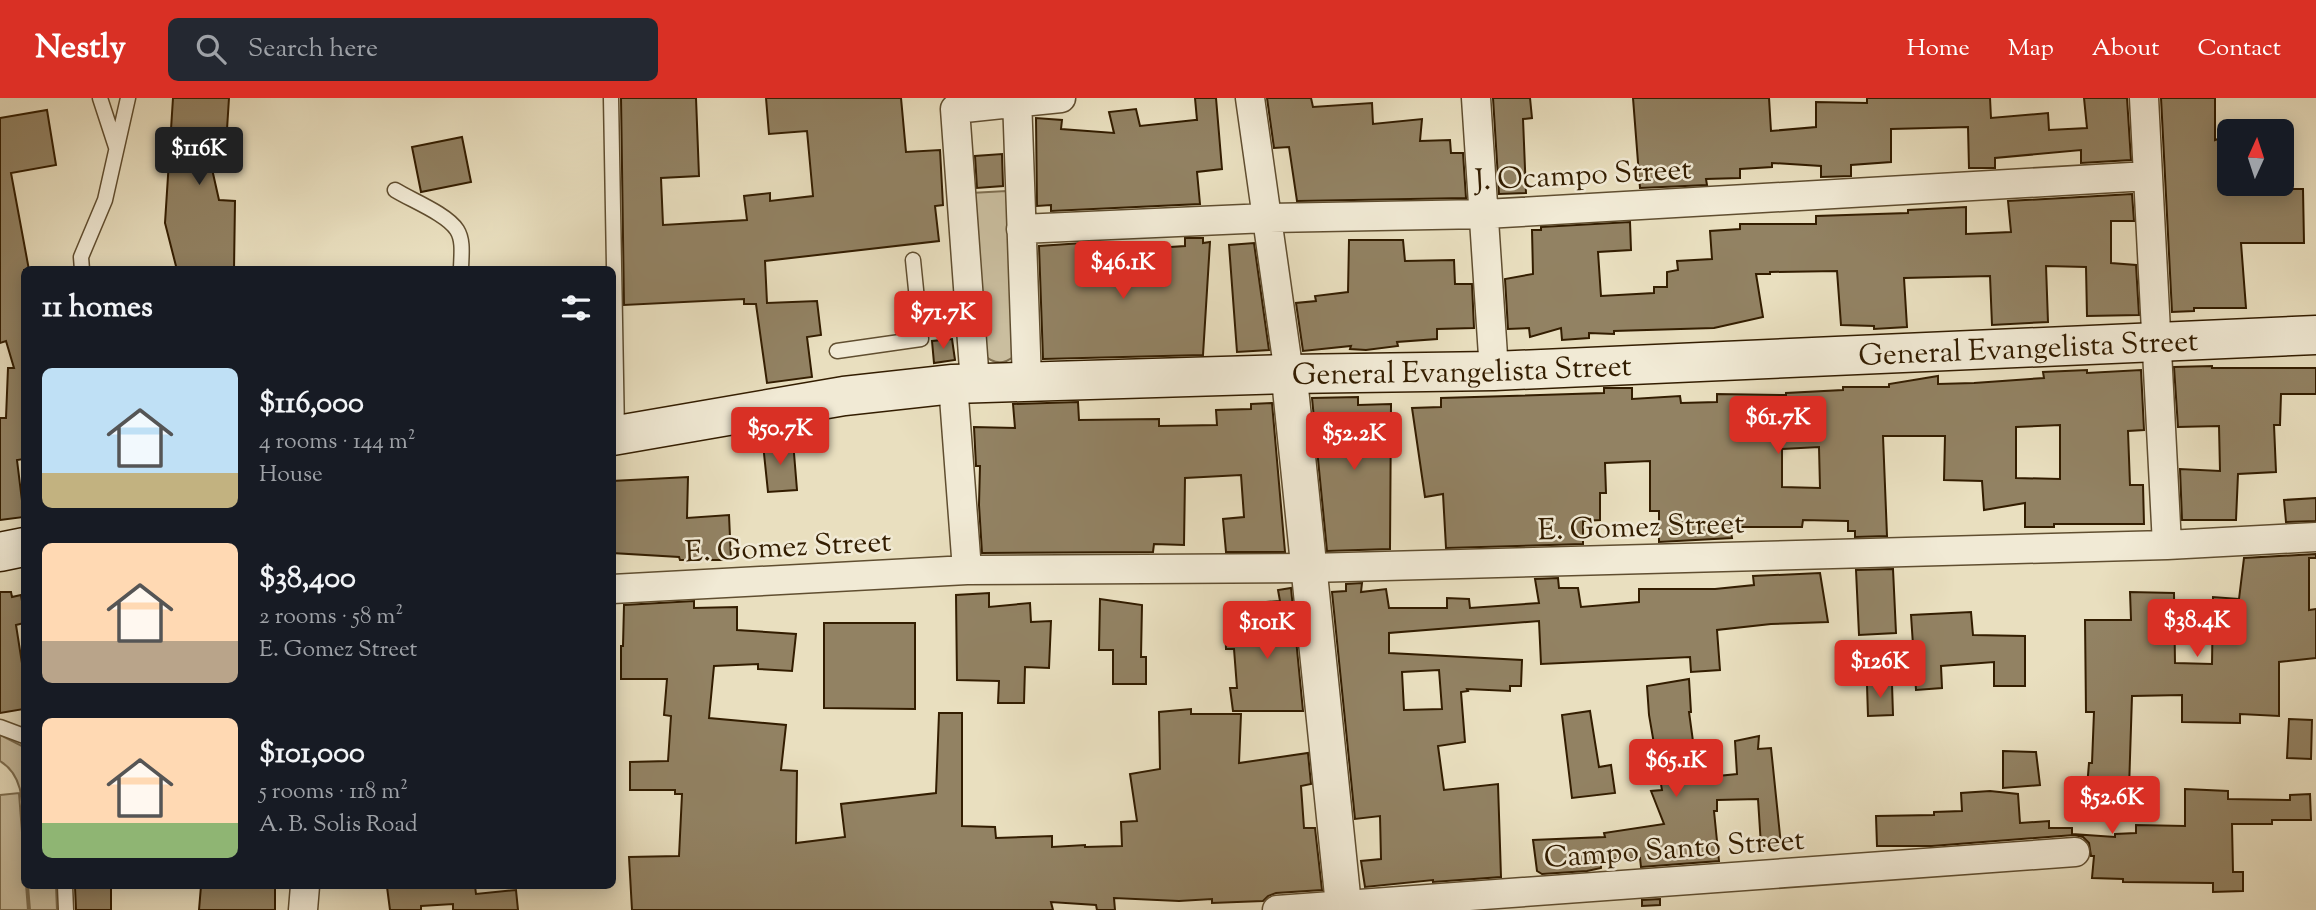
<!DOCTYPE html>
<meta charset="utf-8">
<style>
body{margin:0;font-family:"Sorts Mill Goudy",serif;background:#242831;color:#f1f3f6;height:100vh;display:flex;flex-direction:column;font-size:26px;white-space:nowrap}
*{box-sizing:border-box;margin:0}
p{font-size:23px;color:#9ea1a6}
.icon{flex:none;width:38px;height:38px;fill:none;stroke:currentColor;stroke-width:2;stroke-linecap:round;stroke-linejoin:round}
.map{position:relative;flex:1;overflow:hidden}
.drawer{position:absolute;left:21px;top:168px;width:595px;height:623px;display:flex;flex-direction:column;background:#171b24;border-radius:10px;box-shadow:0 4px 18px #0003}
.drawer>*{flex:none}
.needle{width:46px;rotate:3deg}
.buttons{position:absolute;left:2217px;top:21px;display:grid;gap:14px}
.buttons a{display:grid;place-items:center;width:77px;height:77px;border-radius:10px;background:#171b24;box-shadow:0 4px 18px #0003;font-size:35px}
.price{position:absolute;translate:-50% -60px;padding:0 16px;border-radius:7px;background:#d93025;color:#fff;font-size:23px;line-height:46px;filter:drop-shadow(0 2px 4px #0008)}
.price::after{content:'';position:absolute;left:50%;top:42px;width:21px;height:16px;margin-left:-10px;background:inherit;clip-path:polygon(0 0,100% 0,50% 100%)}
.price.on{background:#222;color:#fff}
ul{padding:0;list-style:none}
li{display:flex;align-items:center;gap:21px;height:175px;padding:0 21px}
li span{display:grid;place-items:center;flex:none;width:196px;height:140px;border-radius:10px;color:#555}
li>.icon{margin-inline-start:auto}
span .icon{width:84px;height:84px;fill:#fffc;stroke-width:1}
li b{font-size:30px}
h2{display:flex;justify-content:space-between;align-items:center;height:84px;padding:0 21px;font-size:30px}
header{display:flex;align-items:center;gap:42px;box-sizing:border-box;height:98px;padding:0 35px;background:#d93025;color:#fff}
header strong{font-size:33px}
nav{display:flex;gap:38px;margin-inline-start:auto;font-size:24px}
.search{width:490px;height:63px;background:#242831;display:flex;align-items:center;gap:18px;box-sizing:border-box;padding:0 24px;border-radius:10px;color:#9ea1a6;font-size:26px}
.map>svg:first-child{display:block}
.green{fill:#cabe9f;stroke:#7e6e50;stroke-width:2}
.building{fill:#928263;stroke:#331d00;stroke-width:2;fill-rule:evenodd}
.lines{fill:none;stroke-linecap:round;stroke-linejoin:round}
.service-casing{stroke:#604e30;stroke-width:17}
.minor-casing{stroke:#604e30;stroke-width:31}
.tertiary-casing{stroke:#604e30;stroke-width:38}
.secondary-casing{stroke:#331d00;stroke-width:41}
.service{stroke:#f1ead5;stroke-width:14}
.minor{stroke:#f1ead5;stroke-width:28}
.tertiary{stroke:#f1ead5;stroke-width:35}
.secondary{stroke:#f1ead5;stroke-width:38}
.labels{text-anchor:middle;stroke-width:5;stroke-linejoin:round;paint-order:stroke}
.street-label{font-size:30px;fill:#331d00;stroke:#f1ead5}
</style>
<header>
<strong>Nestly</strong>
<div class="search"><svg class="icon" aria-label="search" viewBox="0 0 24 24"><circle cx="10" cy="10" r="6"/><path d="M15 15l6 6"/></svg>Search here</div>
<nav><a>Home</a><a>Map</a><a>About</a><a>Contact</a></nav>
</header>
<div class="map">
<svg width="2316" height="812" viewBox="0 0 2316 812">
<rect width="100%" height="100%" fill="#e9dfbf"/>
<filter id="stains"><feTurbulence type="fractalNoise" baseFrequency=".00286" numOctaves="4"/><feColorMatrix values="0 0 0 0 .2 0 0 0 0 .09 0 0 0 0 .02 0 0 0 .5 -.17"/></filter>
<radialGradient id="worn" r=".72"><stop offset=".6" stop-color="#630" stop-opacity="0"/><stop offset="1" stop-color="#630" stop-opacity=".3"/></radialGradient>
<!-- green -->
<path class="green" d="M1006,93L1017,248L1013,259C1002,268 992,265 983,256L971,95Z
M0,637L24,649V742C22,714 27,679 0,663Z
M19,695L28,812H0V697Z
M28,788H56L57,812H30Z"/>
<!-- building -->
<path class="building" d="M173,0H229L225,63L210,62L219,102L235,103L234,172H177L165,125Z
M621,0H696L699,78L661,80L663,127L747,122L744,98L770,95V103L813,98L807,33L769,36L766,0H901L906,54L940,52L943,107L935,108L939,143L765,163L767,205L817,203L821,237L807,239L812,279L767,285L756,206H744V201L624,207Z
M1195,0H1216L1222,71L1197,74L1200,106L1051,113V107L1037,108L1036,20L1062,22L1061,31L1114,35L1109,14L1136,11L1140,28L1195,22H1197Z
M1267,0H1311L1313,9L1372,5L1373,26L1422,21L1420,43L1450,42L1451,55H1463L1466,100L1297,103L1289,49L1274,50Z
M1493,0H1530L1532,20L1523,21L1526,95L1499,96Z
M1633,0H1769L1771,33L1816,29V4L1867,5V0H1990L1991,20L2048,15L2049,32L2087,30L2084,0H2127L2131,62L2081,65V52L1995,60V70H1969L1968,29L1891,31V64L1851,67V78L1821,79V68L1772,65V69L1740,71V80L1706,81L1707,87L1640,90Z
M2161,0H2215V42L2221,40V65L2230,64V86H2246V91H2303L2304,145H2241L2246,210H2194V213L2172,214Z
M47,12L56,67L11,75L29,172H24V361L17,362L24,419L0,422V320H6L8,270H14L6,243L0,245V20Z
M462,39L471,84L421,94L412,49Z
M1002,56L1003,88L977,90L975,58Z
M2132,96L2134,123H2111V165L2136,167L2139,217L2087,218L2086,169L2046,168L2048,224L1992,227L1990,178L1904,180L1907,229L1874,231V228L1841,227L1837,173L1770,174V176H1756L1763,219L1714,230L1614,233V236L1589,235V240L1562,242L1561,230L1530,239L1529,230L1508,231L1505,181L1533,176L1532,132H1541V129L1630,124L1631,152L1598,154L1601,198L1654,195V189H1667V174L1678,172L1677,163L1712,161L1710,133L1740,131V126H1816V118L1908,115V112L1966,109V136L2011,134L2008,103Z
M1185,140H1203V145L1210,144L1203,257L1043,261L1039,148L1098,144L1099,153L1157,154L1156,150L1185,148Z
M1349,142H1403L1405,163L1454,162L1455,186H1472L1474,230L1437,231V241L1397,244L1398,248L1366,252L1350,251L1351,248L1303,253L1296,205L1316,203L1315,198L1348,194Z
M1254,145L1269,252L1237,254L1229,147Z
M952,241L955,262L934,265L932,243Z
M2212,268V270H2316V296H2281L2280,327H2274L2276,374L2238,376L2236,422H2182L2180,371L2220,373L2219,328L2178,329L2174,269Z
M2087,272V275L2141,272L2144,332L2128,333L2130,387H2143L2144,426H2054V429H2025V405L1984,412L1982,383L1944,382L1945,338H1883L1887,438L1855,439V433H1848V423L1803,422L1802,429H1730L1732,440L1659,444V413H1650V363L1605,365L1606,395H1600V422L1583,423V446L1446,450L1443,396L1425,399L1412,310L1441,309V300L1604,295V290H1632V301L1680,298L1681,305L1717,304V296L1786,297V295L1843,292V289H1889V286L1938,278V286L1974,285L2044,280L2043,274ZM2060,327V381L2016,380V329ZM1819,349L1820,390L1782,389V351Z
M1358,299V307L1391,306L1390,451L1327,453L1312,300Z
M1078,304L1079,322L1159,321V328L1217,327L1216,312L1251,311V306L1272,305L1285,454H1226L1223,421L1244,419L1241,377L1185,380L1184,447L1154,446L1153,454L982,455L979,407L980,368H976L974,329L1015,330L1013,306Z
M793,343L797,392L768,394L763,346Z
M688,379L687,420L729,417L731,462H680L679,459L612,455V383Z
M2316,400V423L2286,424L2284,402Z
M2316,456V460H2309V512L2316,511V560L2279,564V618L2240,616V625L2182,624V597L2132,598L2129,691L2087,689L2089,665H2092L2094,614H2086L2085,522H2131L2130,494L2174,495L2175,565L2212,566L2213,499L2239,501L2244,460Z
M1893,471L1896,535L1859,537L1856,472Z
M1820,475L1828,524L1771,526L1717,532L1720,572L1691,574L1690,559L1541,566L1539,523L1389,535V555L1522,562L1521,588H1510V593L1467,591L1468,593L1461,594L1465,644L1438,648L1444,692L1498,686L1501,779L1433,784V782L1365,789L1361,763L1381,761L1380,718L1355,721L1332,494L1346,493V486L1362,485L1361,494L1386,491L1389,510H1447V500L1469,501L1470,510L1539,505L1535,481L1558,480L1559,490H1578L1581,509L1639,504V491H1715L1754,487L1753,478ZM1439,572L1442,611L1404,612L1402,574Z
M1291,490L1303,613H1233L1230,590H1237L1234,551H1226L1225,526L1268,525L1267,504L1280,503L1278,492Z
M0,494H11L12,499L21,497L24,515V525L16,527L24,578V611L0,615Z
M989,495V509L1030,505L1031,524L1051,523L1049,570L1025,569L1024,605H998L999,583L957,582L956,497Z
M1100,501L1142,507L1141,559H1146V586H1113V552H1099Z
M694,503V510L737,509V532L796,536L792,573L758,571V566L714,568L709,620L786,627L781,672L797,673L796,745L845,739L841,706L936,695L939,615H962V728L995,729L996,740L1052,738V749L1085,747V749L1122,748L1121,724L1137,723L1130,676L1160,671L1159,614L1191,611V616H1241L1239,665L1308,655L1311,686L1301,688L1304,730H1315L1322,792L1276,795L1268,798L1263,803L1212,805V801L1179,803L1114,800L1115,812H1097L1096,807L1051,804L1053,812H632L629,759L679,758L682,696H675V692H630V664L668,663L671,618L664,617L667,581H621V548H623L624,507Z
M1971,514L1973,537L2025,538V588H1994V564L1941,568L1942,590L1916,592L1911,517Z
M824,525H915V611L824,610Z
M1689,581L1691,614H1689L1698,680L1737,676L1735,643L1759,638L1758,651L1771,650L1781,747L1761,748L1758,701L1717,702V713H1714L1719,763L1641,769L1640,760L1601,762V770L1587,773L1542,776L1537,773L1533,742L1605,739L1604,735L1664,726L1651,693L1662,692L1649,617L1647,588Z
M1892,586L1893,617L1868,618L1867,587Z
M1590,613L1599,669L1611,667L1615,695L1572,700L1562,617Z
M2289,621L2312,622L2311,661L2287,660Z
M2003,653L2036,654L2040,687L2003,690Z
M2185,691L2228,693V701L2290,702V697L2310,696L2311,722H2272V726H2232L2233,774H2243V793L2213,794V785L2123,784V781L2092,780L2094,758H2091L2089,745L2083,739L2074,737L1932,748H1877L1876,718L1934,717V714L1962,713L1961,695L1990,693L2018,696L2020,725L2049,723V730H2072V736L2115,739V736L2136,735V727L2185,728Z
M201,788H275V812H199Z
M445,788H475L476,796L516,792L518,812H453V806L421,808V812H390L387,789L445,790Z
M75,789L111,790V812H76Z
M1660,801V807L1642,808V802Z"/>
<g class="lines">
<defs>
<path id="service" d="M100,0L116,49
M611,0L617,336
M395,92C411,102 447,116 457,132C464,143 461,159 461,172
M82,172L81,159L105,102L128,0
M837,253L921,241L913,162
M0,629L24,638
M65,788L66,812"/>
<path id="minor" d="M1017,0L1027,283
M1250,0L1289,276
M1476,0L1494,273
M2144,0L2167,447
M1021,131L1267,120L1485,116L2148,78
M975,285L955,11L1061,0
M953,286L967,472
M612,491L967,472L1310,470L2167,447L2316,439
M303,812L305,788
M1277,812L2075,754"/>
<path id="tertiary" d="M1289,276L1344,812"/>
<g id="secondary">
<path id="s1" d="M612,338L844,298L953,286L1289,276L1494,273L2316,237"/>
<path d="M0,454L24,449"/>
</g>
</defs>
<!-- service casing -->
<use href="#service" class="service-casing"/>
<!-- minor casing -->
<use href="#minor" class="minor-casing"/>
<!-- tertiary casing -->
<use href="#tertiary" class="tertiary-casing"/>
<!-- secondary casing -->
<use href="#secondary" class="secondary-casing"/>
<!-- service -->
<use href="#service" class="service"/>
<!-- minor -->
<use href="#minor" class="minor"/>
<!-- tertiary -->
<use href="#tertiary" class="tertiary"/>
<!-- secondary -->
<use href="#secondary" class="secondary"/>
</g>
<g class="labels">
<!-- street labels -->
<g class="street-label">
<text transform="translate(1583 76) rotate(-3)" y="10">J. Ocampo Street</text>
<text dy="10" stroke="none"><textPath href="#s1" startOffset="1421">General Evangelista Street</textPath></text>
<text dy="10" stroke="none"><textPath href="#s1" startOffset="854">General Evangelista Street</textPath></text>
<text transform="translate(1641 428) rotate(-2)" y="10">E. Gomez Street</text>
<text transform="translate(788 448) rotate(-3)" y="10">E. Gomez Street</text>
<text transform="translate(1674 750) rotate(-4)" y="10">Campo Santo Street</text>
</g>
</g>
<rect width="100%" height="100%" filter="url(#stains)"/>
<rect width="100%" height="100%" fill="url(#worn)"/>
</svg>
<div class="buttons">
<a><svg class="needle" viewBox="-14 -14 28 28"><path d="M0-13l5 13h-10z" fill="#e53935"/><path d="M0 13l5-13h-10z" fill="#9ea1a6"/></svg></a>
</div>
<b class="price on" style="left:199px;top:89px">$116K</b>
<b class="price" style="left:1123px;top:203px">$46.1K</b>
<b class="price" style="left:943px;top:253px">$71.7K</b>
<b class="price" style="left:1778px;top:358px">$61.7K</b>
<b class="price" style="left:780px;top:369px">$50.7K</b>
<b class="price" style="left:1354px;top:374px">$52.2K</b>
<b class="price" style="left:2197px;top:561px">$38.4K</b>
<b class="price" style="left:1267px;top:563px">$101K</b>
<b class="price" style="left:1880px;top:602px">$126K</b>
<b class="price" style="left:1676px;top:701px">$65.1K</b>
<b class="price" style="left:2112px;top:738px">$52.6K</b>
<section class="drawer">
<h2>11 homes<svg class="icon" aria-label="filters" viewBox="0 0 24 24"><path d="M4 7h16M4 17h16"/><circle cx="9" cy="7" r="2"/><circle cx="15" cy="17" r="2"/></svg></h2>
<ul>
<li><span style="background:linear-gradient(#bfe0f5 75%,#c2b280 0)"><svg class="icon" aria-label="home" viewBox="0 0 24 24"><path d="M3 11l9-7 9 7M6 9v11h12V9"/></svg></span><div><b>$116,000</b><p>4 rooms · 144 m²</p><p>House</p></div></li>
<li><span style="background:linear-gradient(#ffd9b3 70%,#b9a48a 0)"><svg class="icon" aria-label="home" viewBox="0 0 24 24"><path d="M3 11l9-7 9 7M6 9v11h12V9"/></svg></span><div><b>$38,400</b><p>2 rooms · 58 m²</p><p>E. Gomez Street</p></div></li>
<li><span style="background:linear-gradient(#ffd9b3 75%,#8fb573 0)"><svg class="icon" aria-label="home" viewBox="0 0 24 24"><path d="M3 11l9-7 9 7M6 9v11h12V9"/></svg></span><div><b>$101,000</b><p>5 rooms · 118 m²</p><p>A. B. Solis Road</p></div></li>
</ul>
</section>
</div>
